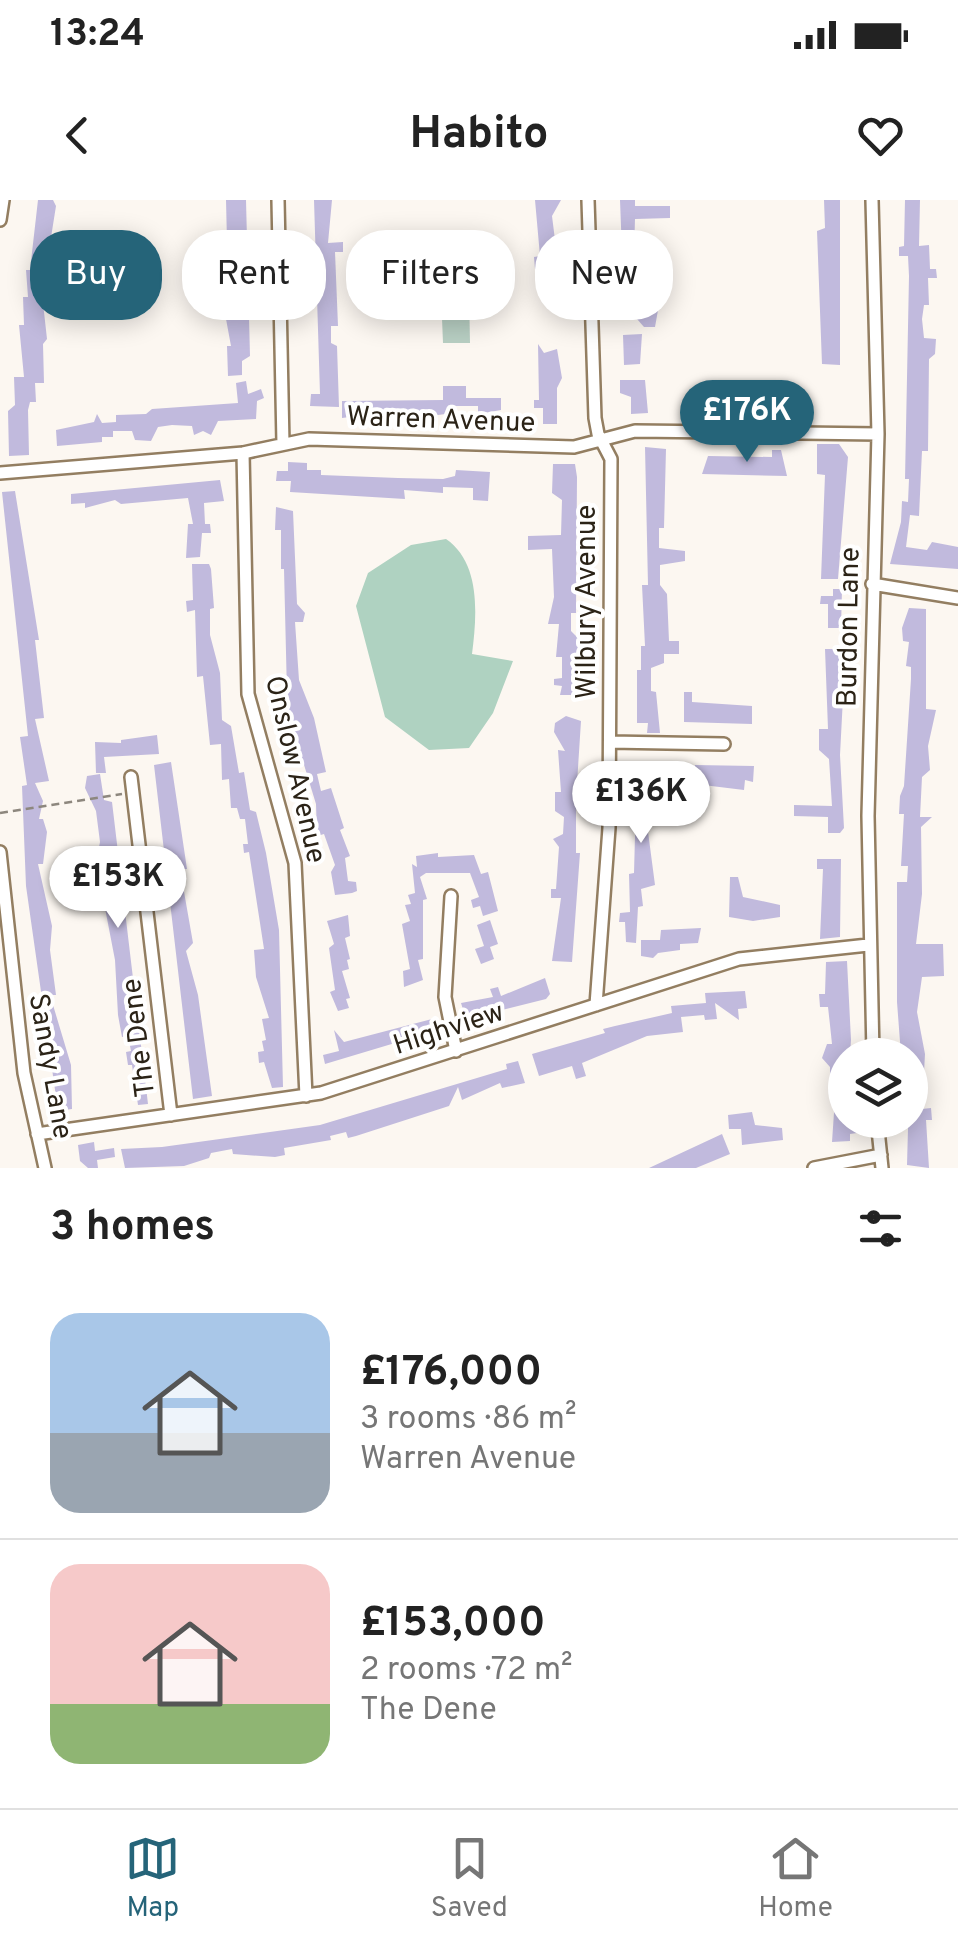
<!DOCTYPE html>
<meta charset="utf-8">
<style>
body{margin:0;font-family:Overpass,sans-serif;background:#f2f2f2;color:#222;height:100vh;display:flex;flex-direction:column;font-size:38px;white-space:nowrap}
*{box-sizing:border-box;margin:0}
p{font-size:32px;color:#767676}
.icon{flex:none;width:55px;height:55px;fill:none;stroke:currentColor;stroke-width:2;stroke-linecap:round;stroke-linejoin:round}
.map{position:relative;height:968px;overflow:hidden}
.sheet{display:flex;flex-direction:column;background:#fff;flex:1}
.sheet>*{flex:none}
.banner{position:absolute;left:30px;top:30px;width:900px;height:90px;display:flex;gap:20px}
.buttons{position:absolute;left:828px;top:838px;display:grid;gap:20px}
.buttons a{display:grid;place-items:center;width:100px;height:100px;border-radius:50%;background:#fff;box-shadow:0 5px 25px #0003;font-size:50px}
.price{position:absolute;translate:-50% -85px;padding:0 22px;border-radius:35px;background:#fff;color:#222;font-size:32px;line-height:65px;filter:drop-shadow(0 2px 5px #0008)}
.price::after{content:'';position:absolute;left:50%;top:60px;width:30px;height:22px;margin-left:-15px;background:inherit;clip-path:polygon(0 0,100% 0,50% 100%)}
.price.current{background:#256479;color:#fff}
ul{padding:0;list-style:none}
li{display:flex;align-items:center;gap:30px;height:250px;padding:0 50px}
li+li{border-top:2px solid #e0e0e0}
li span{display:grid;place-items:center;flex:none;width:280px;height:200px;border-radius:30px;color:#555}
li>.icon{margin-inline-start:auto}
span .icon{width:120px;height:120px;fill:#fffc;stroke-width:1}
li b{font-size:42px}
h2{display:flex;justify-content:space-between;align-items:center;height:120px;padding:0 50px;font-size:42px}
.chip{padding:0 35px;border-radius:40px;background:#fff;box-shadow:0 5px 25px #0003;font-size:35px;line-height:90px}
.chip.current{background:#256479;color:#fff}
.status{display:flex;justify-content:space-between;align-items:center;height:70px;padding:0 50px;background:#fff;direction:ltr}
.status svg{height:28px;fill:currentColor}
header{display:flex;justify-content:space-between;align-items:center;height:130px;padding:0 50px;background:#fff;font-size:45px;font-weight:700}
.tabs{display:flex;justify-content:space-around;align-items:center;height:140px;border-top:2px solid #e0e0e0;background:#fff;font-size:28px;color:#767676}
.tabs a{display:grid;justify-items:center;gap:5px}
.tabs .current{color:#256479}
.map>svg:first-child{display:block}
.green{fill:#b8cfc3}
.forest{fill:#afd2c1}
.building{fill:#c1badd}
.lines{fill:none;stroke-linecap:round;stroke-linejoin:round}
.minor-casing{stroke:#937e61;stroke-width:16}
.path{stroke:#8d877e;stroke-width:2.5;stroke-dasharray:8 5;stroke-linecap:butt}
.minor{stroke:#fff;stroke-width:11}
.labels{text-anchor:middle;stroke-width:8;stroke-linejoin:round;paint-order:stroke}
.street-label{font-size:28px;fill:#2b2317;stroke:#fff}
</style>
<div class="status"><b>13:24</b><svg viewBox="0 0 49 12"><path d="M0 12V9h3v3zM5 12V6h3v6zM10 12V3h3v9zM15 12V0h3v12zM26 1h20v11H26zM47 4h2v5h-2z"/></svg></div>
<header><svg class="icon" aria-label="back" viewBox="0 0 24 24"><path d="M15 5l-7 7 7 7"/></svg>Habito<svg class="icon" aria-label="heart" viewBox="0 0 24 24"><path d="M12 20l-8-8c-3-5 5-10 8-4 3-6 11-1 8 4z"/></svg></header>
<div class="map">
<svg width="958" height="968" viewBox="0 0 958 968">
<rect width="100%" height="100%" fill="#fcf7f1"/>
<!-- green -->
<path class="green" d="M469,93L470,143H443L441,94Z"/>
<!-- forest -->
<path class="forest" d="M446,339C481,363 477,415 472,454L513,461L493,513L469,548L429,550L385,517L356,406L368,373L411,345Z"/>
<!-- building -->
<path class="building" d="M38,0H53L56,6L42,94L47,139L43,144L44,183H35L36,202H30L28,210L29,255L9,256L8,211L15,205L14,177H24L19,125H24L23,97H28L26,70H30Z
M226,0H246L250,156L242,161V175L228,176L227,146H231L226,119L232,112L229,59L222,51V42H227Z
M314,0H332L328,43L343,42V52H335L338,126H331V143L337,146L339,207L310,206L311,194H320Z
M535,0H561L552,16L557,56L554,79L543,80V69H535L534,57L540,56Z
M620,0H635V6H670V18L635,19L634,52H645L647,94L660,99L655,127H644L637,119V105H624Z
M824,0H840V165L822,164L817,31L825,28Z
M905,0H920L919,46L929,45L930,69H936L937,78H928L929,105H924L922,119L924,138L936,139L935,154L929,159L928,251H922L919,316L910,315L906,347L927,350L932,342L958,347V369L890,364L901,322L902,301L908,302L909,279H905L909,76L908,56H899V47L904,46Z
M642,134L640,164L624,165L623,135Z
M538,144L544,153L557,149L562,178L557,188V224H543V208H534V200H539Z
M620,180H645L648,213L631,214V197L620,193Z
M246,181L248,194L261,189L264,198L257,201L256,219L218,221L211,235L203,231L194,235L192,226L172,225L158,227L151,241L135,240L132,231H113V237H102V242L57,246L56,230L94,222L97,214L102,223L116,222V215L146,214L152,209L238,203L236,183Z
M730,182H746V203L719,204V187H730Z
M443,186H466V198H501V210L478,214V206H455L453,213L438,215L406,212V217L373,214L342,218V201L443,200Z
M817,244H839L848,257L838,379H821L825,275L817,274Z
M645,247L666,249L664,328H659V348L685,351V361L660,365V385L667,394L669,441H679V454H664V463L651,468V491L656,492L660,533H647L648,523H637V470H641V446H645L642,385H648Z
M772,250H781L787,276L702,274L708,256L772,257Z
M288,262L307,263V270H321V275L398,278L443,279L455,276L456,270L490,272L488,301L473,300V288L443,287V293L404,290L405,299L290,292L291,281H276L277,271H288Z
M553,264H575L577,277L576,413H571V431L578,438L577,495H560L562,486L554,485V479L562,478V457H556L559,424H548L554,397L552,349L528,350V336L561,335L562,300L552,293Z
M220,280L224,301L204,303L205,324H210L211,333H202L200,357L186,358L188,324H193L188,298L121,304L115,300L85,308V303L71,304V294Z
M15,291L39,440H35L44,518L35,519L49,581L35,583L43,601L39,619H43L47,632L43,664H38L52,726L50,750L56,795H50L71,865L72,909L58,911L26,686L22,586L27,585L20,537L28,536L2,292Z
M276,307L293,311L297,404L305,413L303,422H295L299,480L314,518L326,572L317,574L321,591L331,588L344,628L340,630L350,656L345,658L348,681L356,682L357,691L352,693L335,695L331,672L335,665L324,634L317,636L316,604L283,496L287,494L284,369H281V330H275Z
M192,364H209L211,369L214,408L210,409V435L220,473L222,520L231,526L239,573L244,572L250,610L256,612L266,653L279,730L283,887L272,888L264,862L259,863L258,852L264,851L262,841L266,840L262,819L269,818L256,777L254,750L264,749L260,723L249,652L244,653L243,644H248L245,619H240L237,608H231L229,579L222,580L221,544L210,545L203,476L197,477L195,410L187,412L186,401L193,400Z
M833,389H842L841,428H828V404H820L821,396H833Z
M909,408L926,409V509L936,510L928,546L930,570L922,577L920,617H932L921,627L922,694L916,744H943L944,776L922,777L917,812L925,854L922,909L931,908L932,920H926L929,968L907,965L910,855H901L897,802V682H907L908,666H901L904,614H899L900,596L904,586L911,479V467L906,466L909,442L903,441L902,428Z
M825,449H842L845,459L840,555L844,628L840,633H828V617L794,616V605L832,606L829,559L819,550V529H828Z
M684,492H692V502L752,506V524L684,522Z
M566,516L581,521L576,599V653H580L572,762L552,761L561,698H551V689H556L559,647L553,639L563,634L564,617L555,611V592H561L558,550L565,551L554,532L555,523Z
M157,535L159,554L104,557L106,573H96L95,542L121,543V540Z
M171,562L187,669H183V686L193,743L186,751L198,795L212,896L193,899L154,565Z
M637,563H654L658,602V610H652V624H647L655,685L641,689L643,706L638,707L636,743L626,742L625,722H619L620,713L630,712L629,674L634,673Z
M695,565L754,566L753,582L745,580L744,590L695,584Z
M100,574L104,600L112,602L148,904L138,905L132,865H128L126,852L131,851L128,836L122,837L118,815L115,760L104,703L109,702L106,680H100L97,657L100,642L96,611L85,588L87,576Z
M438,653V657L474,655L481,674L488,672L498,711L483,716L480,706L473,708L471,700L479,697L470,673H426L420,677L427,699L423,700V759L418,760L423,780L404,787L403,771L410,769L402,724L410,721L405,705L411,704L408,695L415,693L412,664L417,667L416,656Z
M817,659H841L840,737L820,739L823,669H817Z
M730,677H738L743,697L780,705V717L753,721L729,717Z
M348,715L350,736L345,738L350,759L347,760L349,769L342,771L350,798L346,799L349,808L338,811L330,792L335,790L329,748L334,744L327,721Z
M490,720L498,744L490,747L494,759L481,764L475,749L484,746L477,725Z
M701,728L698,743L680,744V750L658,753L653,758L641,756V740H660L661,730Z
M847,761L851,840L850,855H845V920H855L857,933L850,934V941L832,942L835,898H830V867L822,858L827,844H832L830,825L828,807H820L819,794H825L826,762Z
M545,778L550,794L546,799L466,819L461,803L493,797L490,789L498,787L501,796Z
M745,791L747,808L738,809L739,820L715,803L717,819L705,820L704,815L681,817L683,832L647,836L582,863L586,876L576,879L572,866L539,876L532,854L605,833L603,829L615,826L672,813L671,806L706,803L705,793Z
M432,819L435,831L325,864L323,855L339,851L334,830L344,842Z
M518,861L525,883L502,888L500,883L462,900L458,887L449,906L356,936L348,938L346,932L330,936L331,940L284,948L285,955L275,957L233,954L232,949L211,953L209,958L184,966L125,968L121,949L162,947L320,925L507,869L506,864Z
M752,912L755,925L782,928L783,940L742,945L741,929H729L728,915Z
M722,934L730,954L696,968H649Z
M94,942L95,951L114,948L115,957L97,960L98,968H88L80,961L78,945Z"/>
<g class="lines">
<defs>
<path id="minor" d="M278,0L283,244
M588,0L595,218L598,234L611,259L609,628L596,805
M872,0L878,234L868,616L873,855
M0,20L3,0
M243,253L248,494L295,663L306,896
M0,273L243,253L309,239L574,247L635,231L878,234
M872,384L958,398
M610,542L724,544
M131,577L171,915
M0,652L24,873L45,968
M451,696L445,797L456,851
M877,920L882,968
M37,934L321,893L739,759L868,745
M814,968L881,955"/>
</defs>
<!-- minor casing -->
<use href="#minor" class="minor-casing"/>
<!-- path -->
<path class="path" d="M0,613L122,594"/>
<!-- minor -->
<use href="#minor" class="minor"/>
</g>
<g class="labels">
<!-- street labels -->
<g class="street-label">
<text transform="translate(441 218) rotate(2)" y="10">Warren Avenue</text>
<text transform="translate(585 402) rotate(-90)" y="10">Wilbury Avenue</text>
<text transform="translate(847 427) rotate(-89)" y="10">Burdon Lane</text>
<text transform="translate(297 569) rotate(77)" y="10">Onslow Avenue</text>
<text transform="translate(448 827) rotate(-18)" y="10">Highview</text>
<text transform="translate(137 838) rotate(-97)" y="10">The Dene</text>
<text transform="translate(52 866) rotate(80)" y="10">Sandy Lane</text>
</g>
</g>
</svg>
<div class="buttons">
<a><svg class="icon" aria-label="layers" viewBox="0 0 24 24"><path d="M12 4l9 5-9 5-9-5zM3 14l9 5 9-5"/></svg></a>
</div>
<b class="price current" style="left:747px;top:265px">£176K</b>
<b class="price" style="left:641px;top:646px">£136K</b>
<b class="price" style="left:118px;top:731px">£153K</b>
<div class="banner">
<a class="chip current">Buy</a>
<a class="chip">Rent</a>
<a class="chip">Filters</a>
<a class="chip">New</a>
</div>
</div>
<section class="sheet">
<h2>3 homes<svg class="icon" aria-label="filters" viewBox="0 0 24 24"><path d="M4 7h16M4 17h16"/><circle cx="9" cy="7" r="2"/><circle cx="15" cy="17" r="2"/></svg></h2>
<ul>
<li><span style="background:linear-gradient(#a9c7e8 60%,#9aa5b1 0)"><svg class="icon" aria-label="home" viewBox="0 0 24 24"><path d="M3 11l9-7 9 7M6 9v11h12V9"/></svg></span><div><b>£176,000</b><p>3 rooms · 86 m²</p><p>Warren Avenue</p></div></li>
<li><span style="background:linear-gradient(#f6c9c9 70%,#8fb573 0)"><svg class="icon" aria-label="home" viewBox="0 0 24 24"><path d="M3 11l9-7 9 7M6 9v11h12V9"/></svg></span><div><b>£153,000</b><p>2 rooms · 72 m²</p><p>The Dene</p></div></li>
</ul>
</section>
<nav class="tabs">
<a class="current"><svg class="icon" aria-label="map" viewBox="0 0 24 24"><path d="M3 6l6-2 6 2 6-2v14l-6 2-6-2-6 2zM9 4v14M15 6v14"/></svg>Map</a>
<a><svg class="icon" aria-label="saved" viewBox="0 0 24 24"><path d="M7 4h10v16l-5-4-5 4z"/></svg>Saved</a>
<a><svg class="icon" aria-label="home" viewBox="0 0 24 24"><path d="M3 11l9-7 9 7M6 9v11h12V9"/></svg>Home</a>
</nav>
